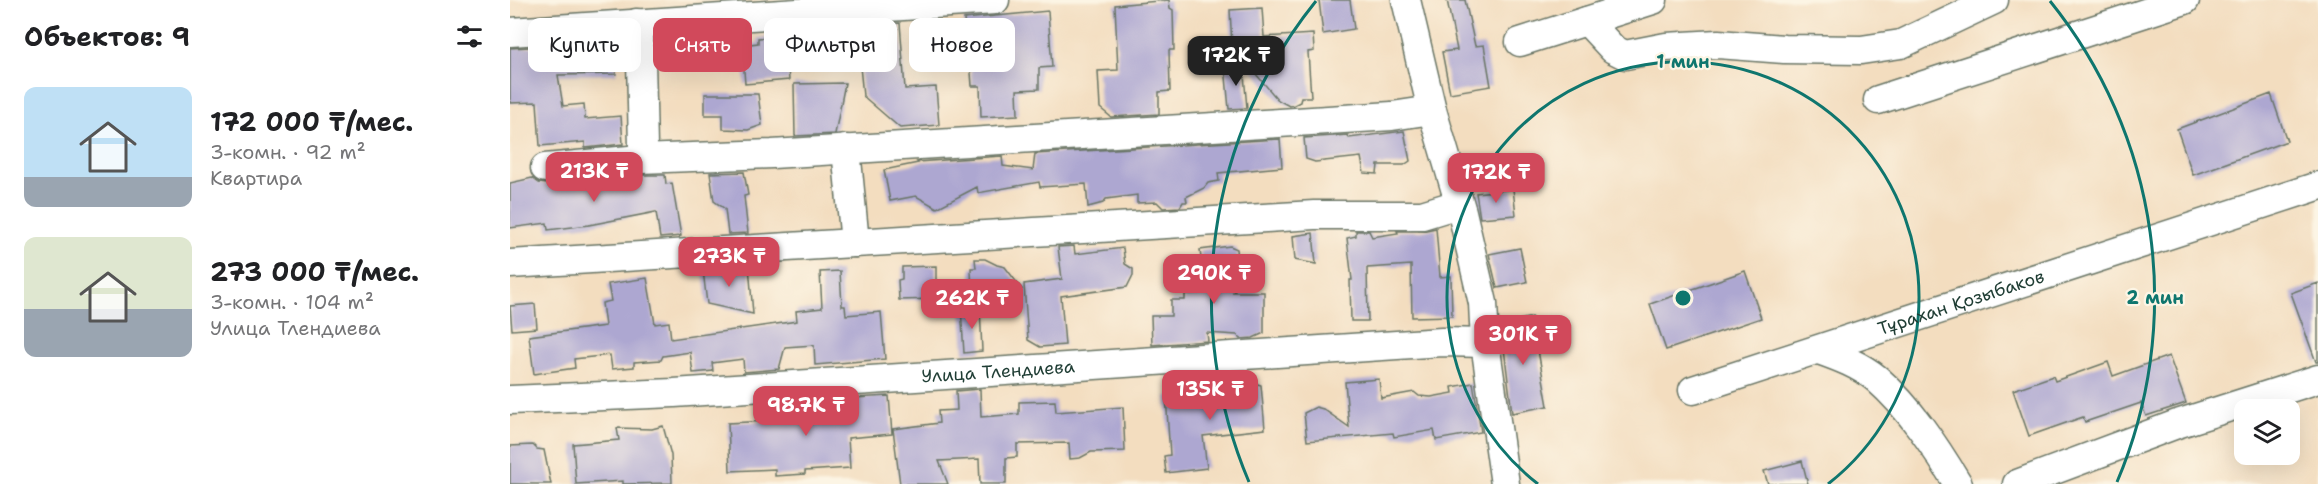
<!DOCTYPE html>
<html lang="ru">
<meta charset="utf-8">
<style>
body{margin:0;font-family:"Shantell Sans",sans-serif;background:#f2f2f2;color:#202124;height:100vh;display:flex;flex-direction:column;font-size:22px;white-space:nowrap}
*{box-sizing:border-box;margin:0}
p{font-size:20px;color:#757577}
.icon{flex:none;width:33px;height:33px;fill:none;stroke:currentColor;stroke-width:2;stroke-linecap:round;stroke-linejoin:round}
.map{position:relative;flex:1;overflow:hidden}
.details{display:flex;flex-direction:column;background:#fff;width:510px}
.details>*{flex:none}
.top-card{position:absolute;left:18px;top:18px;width:570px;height:54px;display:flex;gap:12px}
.tools{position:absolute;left:1724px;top:399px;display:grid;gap:12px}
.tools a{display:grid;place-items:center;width:66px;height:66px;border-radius:12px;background:#fff;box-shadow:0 6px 24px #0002;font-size:30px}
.price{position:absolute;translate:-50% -51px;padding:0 14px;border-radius:12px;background:#d1495b;color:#fff;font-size:20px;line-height:39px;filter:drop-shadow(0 2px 3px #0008)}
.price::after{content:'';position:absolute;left:50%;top:36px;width:18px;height:14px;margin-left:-9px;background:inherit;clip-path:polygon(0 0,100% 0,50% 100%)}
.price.selected{background:#222;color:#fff}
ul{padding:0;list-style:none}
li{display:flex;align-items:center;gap:18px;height:150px;padding:0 24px}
li span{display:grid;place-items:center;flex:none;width:168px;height:120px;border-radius:12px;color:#555}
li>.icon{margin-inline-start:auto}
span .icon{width:72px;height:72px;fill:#fffc;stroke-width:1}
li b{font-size:26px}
h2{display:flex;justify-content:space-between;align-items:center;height:72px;padding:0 24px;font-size:26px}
.tag{padding:0 21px;border-radius:12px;background:#fff;box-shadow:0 6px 24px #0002;font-size:21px;line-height:54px}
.tag.selected{background:#d1495b;color:#fff}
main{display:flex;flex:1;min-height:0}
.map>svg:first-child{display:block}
.building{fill:#ada7d1}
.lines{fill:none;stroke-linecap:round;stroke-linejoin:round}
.minor-casing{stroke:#697565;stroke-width:31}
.minor{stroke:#fff;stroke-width:28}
.ring{fill:none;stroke:#0f766e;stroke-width:3}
.labels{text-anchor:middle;stroke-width:4.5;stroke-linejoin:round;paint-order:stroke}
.street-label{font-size:18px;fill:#1f3d34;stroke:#fcf5e5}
.centre{fill:#0f766e;stroke:#fcf5e5;stroke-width:3}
.ring-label{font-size:18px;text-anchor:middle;font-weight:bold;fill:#0f766e;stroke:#fcf5e5;stroke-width:4.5;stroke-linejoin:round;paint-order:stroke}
</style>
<main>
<section class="details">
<h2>Объектов: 9<svg class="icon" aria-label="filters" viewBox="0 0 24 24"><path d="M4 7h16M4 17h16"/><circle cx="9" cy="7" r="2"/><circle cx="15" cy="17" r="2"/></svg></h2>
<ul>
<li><span style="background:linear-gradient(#bfe0f5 75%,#9aa5b1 0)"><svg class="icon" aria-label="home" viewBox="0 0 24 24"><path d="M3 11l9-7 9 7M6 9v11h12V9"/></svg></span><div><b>172 000 ₸/мес.</b><p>3-комн. · 92 m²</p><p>Квартира</p></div></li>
<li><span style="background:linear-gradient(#dfe7d0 60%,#9aa5b1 0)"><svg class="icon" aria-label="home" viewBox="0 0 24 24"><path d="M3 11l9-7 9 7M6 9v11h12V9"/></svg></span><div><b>273 000 ₸/мес.</b><p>3-комн. · 104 m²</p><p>Улица Тлендиева</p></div></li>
</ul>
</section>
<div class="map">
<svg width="1808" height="484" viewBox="0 0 1808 484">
<rect width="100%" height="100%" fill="#fcf5e5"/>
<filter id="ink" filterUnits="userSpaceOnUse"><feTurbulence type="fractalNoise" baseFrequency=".0167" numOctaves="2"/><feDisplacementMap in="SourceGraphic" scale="12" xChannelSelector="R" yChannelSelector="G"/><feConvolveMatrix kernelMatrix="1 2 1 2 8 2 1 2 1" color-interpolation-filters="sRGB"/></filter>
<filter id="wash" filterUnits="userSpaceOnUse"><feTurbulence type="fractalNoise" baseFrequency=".008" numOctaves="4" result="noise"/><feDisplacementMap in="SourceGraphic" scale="24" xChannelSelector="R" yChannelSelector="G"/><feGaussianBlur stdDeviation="1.35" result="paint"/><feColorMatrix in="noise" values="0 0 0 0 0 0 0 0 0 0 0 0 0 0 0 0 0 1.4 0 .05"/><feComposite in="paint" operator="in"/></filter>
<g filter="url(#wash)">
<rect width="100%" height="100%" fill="#f3ddbf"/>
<g id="blocks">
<!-- building -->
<path class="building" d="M659,0L660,8L663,10L664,50H659L660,91L649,92V114L601,117L590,108L588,71L608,70L605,5Z
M809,0H840L844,29L813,34Z
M937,0H955L965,46L974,45L981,86L940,93L932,52L947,50Z
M752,8L754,37L803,34L804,51L798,52L801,97H791L790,102L784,105L779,106L768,100L722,46L720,10Z
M538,11L542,67L529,68V89L507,90L508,115L471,117L470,86H462L458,31H455L454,19Z
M390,23L395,89L426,87L429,125L390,128L353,96L347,37H368L367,24Z
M268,37L276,46L279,80L235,84L232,45L248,43V38Z
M104,43L106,74L48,75L53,106L74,104L75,119L111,116L113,144L75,148V142L30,146L27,102L0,103V48Z
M733,64L737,108L719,109L715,66Z
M335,83L325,134L285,136L284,84Z
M195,94H248L252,125L238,130L213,129V115H195Z
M1761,94L1777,141L1683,175L1667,129Z
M894,131L900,161L894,165H868L867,174L854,173L851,157L805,162L796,159L794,138L838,135L839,138Z
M770,139L772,167L708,173L709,181L698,183L694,188L676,197L677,202H673L670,207L653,208L647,202L627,203V195L596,199L593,203L578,207L576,184L530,187L529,182L468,193L467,187L427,208L406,196L380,201L374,170L408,163L407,162L492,156L493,166L523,170L525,154Z
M234,172L238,195L234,196L238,233L218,234L215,209L204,201L200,173Z
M131,175H155L156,184L162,183L171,236L150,238L146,212L79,225L38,230L37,223L0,228V183L22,178L29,183L37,184Z
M1003,189L1006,215L970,218L966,193Z
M926,228L930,277L941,276L942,316L902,317L901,265L857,268L858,321H841L840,280H842L837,238L846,236V231H859L862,237L888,233L887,231H912Z
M803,233L806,264L785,260L783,236Z
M564,246L565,254L613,248L615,264L623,269V275L617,287L551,296L555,345L530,347L518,340L514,284L552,279L548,247Z
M720,246L727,249L728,258L733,259L737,266L723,292H754V333L743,338L731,339L727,335L697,333L698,341L642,345L641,316H661V300H675V294L695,293L690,250Z
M1010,248L1017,282L987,288L979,254Z
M465,259H475L487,265L495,267L512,289L493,295L462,296L461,268H466Z
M239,266L243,314L197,304L193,270Z
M426,266V299L389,300L388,280L392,279V267Z
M330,271L332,306H335L336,315L371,312L375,359L305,365L304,345L275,347L269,369L234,372L233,359L202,363L203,371L183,373L180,352L153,356L151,360L124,362V367L102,369L100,355L64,359L65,368L24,374L19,336L95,326L92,303L101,301L98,284L137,278L145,324L159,322L161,339L287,321L286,311L312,308L310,272Z
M1235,271L1251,318L1156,350L1140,304Z
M1808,283V362H1806L1781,293Z
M25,304L27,328L2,330L0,306Z
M470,307L472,351L454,353L451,308Z
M1022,317L1038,406L1002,413L991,324Z
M1659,356L1676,403L1636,416L1631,403L1575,422L1573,417L1519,436L1503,390L1543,376L1545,381L1598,362L1603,376Z
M869,379L871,398L904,392L909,396L921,397L943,393L942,387L963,383L971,432L926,440L924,430L884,437L883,433L797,441L794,413L806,407L813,409L839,427L835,382Z
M741,382L751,385L755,429L693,436L697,468L656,473L654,456L660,455L656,396L703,393V387Z
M470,389L471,417L509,414V402L545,401L546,412L613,407L615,451L581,452L570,458L560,459L559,443L507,444V457L496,458V484H470L469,459L429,461L438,484H390L383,429L429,423L428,411L447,410L446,391Z
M379,396L382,434L338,438L340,468L295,471V474L265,476V469L220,471L218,423L258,421L257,403L280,402L281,413L328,411V399Z
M153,426L161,455L162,483L113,484V481L66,484L63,444L109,440L107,428L142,429Z
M23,445L27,449L34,450L41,484H0V446Z
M1292,461L1298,484H1258L1254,471Z"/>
</g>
</g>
<g filter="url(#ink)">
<use href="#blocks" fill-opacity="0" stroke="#697565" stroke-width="1.5"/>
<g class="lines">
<defs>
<g id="minor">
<path d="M896,0L922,110L952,212L973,303L975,343L995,484"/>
<path d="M1077,21L1103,49L1115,55L1156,47L1208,44L1274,49L1351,50L1391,44L1484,0"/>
<path d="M127,23L131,60L133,147L130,159L262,154L882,116L922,110"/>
<path d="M0,32L485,0"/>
<path d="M1010,42L1143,0"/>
<path d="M1368,100L1675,0"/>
<path d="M336,149L345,243"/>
<path d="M35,168L130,159"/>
<path d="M0,264L804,215H912L948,204"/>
<path d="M1309,350C1329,357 1350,365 1367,379C1400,408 1425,446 1448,484"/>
<path id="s1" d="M1183,390L1808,186"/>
<path id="s2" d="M0,400L164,393L932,342L975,343"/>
<path d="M1507,484L1667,424L1808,379"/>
</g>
</defs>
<!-- minor casing -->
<use href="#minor" class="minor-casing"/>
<!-- minor -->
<use href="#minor" class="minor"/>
</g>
</g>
<!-- distance rings -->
<g class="ring">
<path d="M1028 484A236 236 0 1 1 1318 484"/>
<path d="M739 482A472 472 0 0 1 806 1M1540 1A472 472 0 0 1 1607 482"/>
</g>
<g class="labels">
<!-- street labels -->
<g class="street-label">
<text dy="6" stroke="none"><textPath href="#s1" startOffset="282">Тұрахан Қозыбаков</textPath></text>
<text dy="6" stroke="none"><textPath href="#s2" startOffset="489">Улица Тлендиева</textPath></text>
</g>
</g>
<circle cx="1173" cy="298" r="9" class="centre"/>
<g class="ring-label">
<text x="1173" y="68">1 мин</text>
<text x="1645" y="304">2 мин</text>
</g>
</svg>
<div class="tools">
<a><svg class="icon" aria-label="layers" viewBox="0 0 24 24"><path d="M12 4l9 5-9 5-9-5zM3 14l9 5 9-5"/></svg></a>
</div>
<b class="price selected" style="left:726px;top:87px">172K ₸</b>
<b class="price" style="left:84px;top:203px">213K ₸</b>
<b class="price" style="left:986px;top:204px">172K ₸</b>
<b class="price" style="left:219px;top:288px">273K ₸</b>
<b class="price" style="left:704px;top:305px">290K ₸</b>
<b class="price" style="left:462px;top:330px">262K ₸</b>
<b class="price" style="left:1013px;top:366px">301K ₸</b>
<b class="price" style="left:700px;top:421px">135K ₸</b>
<b class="price" style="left:296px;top:437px">98.7K ₸</b>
<div class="top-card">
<a class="tag">Купить</a>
<a class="tag selected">Снять</a>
<a class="tag">Фильтры</a>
<a class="tag">Новое</a>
</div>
</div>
</main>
